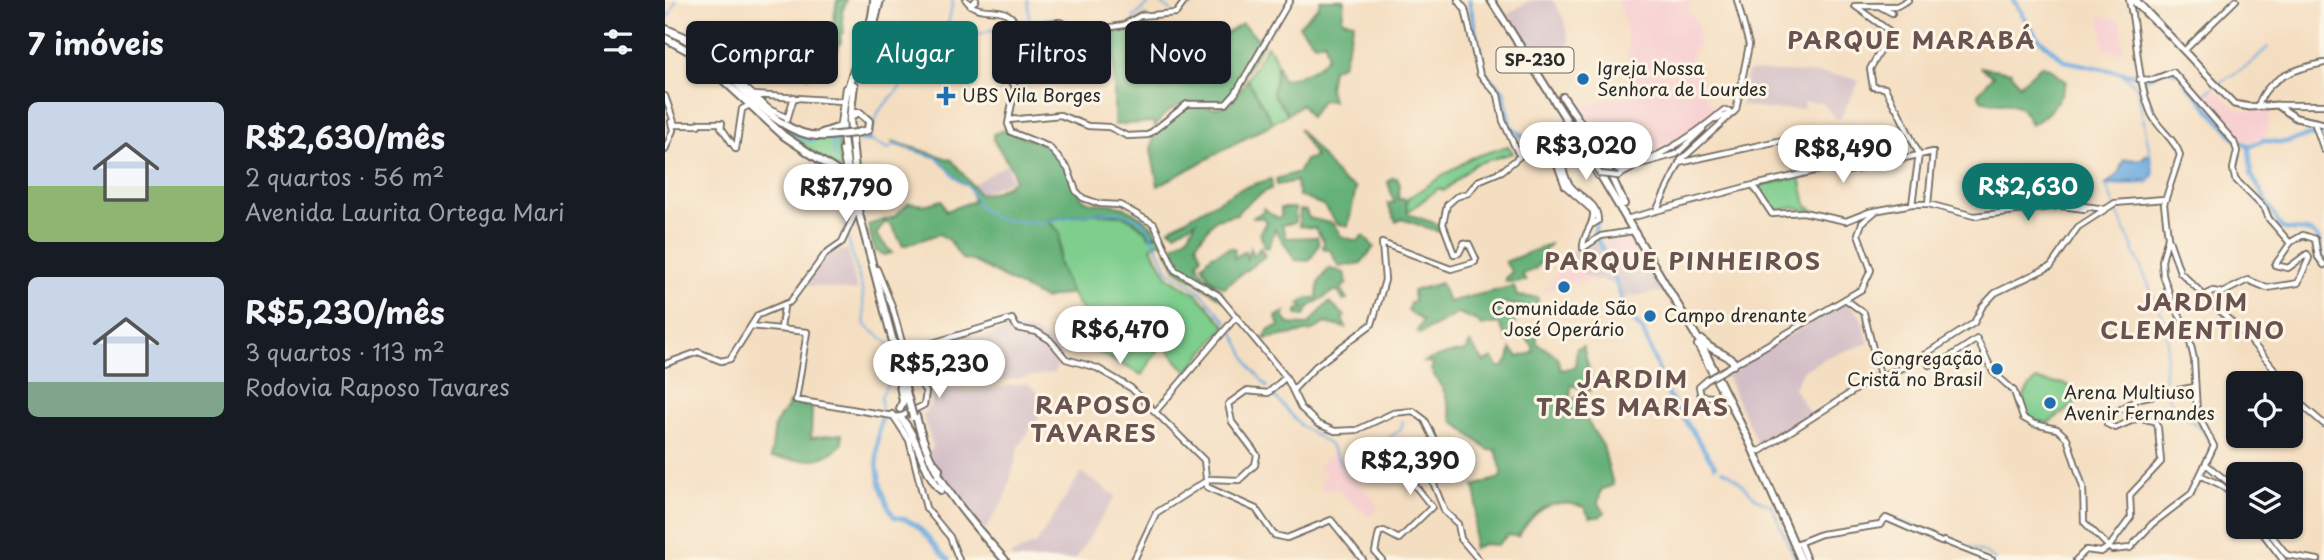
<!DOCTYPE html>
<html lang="pt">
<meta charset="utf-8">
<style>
body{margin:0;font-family:"Playpen Sans",sans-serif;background:#242831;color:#f1f3f6;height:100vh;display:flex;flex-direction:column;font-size:26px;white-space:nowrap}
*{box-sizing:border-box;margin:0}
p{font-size:23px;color:#9ea1a6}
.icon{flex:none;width:38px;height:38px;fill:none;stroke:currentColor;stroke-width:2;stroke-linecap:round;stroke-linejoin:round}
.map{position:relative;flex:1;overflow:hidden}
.sheet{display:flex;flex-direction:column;background:#171b24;width:665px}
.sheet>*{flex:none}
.banner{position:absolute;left:21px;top:21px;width:665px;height:63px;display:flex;gap:14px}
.controls{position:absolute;left:1561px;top:371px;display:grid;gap:14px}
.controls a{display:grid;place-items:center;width:77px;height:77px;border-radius:10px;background:#171b24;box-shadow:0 2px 5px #0004;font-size:35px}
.price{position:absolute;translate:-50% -60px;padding:0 16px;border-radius:24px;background:#fff;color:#222;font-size:23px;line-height:46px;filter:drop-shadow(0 2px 4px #0008)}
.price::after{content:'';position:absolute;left:50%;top:42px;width:21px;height:16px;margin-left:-10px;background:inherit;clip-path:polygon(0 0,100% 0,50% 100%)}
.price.selected{background:#0f766e;color:#fff}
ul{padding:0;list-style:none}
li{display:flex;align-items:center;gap:21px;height:175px;padding:0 28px}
li span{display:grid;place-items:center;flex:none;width:196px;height:140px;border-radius:10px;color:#555}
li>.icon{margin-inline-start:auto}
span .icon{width:84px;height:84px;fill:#fffc;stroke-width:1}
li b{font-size:30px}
h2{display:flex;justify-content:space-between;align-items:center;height:84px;padding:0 28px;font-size:30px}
.pill{padding:0 24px;border-radius:10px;background:#171b24;box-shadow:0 2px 5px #0004;font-size:24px;line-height:63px}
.pill.selected{background:#0f766e;color:#fff}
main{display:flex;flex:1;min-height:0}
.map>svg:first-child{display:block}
.built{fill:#f7cfd1}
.industrial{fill:#d2bdc6}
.green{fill:#7ece8e;stroke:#547c5c;stroke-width:2}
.forest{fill:#66b179;stroke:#486e52;stroke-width:2}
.water{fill:#6caadf;stroke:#4c6a85;stroke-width:2}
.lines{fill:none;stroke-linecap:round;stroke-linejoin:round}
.stream{stroke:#6caadf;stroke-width:2}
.river{stroke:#6caadf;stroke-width:4.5}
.secondary-casing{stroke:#716a60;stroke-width:8}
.primary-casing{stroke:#716a60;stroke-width:9}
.highway-casing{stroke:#716a60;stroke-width:10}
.secondary{stroke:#fff;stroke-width:4.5}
.primary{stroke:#fff;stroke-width:5}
.highway{stroke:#fff;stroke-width:6}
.secondary-bridge-casing{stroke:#716a60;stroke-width:8;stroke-linecap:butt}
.highway-bridge-casing{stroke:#716a60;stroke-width:10;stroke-linecap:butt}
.secondary-bridge{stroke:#fff;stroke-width:4.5}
.highway-bridge{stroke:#fff;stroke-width:6}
.poi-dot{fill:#1f6fb2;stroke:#fcf5e5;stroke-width:2.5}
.labels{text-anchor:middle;stroke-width:6;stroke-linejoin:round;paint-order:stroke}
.shield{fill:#fcf5e5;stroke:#6a6863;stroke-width:2}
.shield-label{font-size:16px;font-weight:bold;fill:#2b2b2b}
.poi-label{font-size:18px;fill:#2b2b2b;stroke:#fcf5e5;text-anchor:start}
.district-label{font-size:24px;font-weight:bold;letter-spacing:2px;fill:#69524f;stroke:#fcf5e5}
</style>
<main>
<section class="sheet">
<h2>7 imóveis<svg class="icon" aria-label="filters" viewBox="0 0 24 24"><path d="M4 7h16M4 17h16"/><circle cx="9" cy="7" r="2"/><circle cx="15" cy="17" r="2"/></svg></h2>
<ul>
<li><span style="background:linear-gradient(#c9d6e8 60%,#8fb573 0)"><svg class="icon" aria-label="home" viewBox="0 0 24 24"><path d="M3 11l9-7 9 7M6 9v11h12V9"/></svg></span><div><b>R$2,630/mês</b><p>2 quartos · 56 m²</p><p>Avenida Laurita Ortega Mari</p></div></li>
<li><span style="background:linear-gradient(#c9d6e8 75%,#7fa58c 0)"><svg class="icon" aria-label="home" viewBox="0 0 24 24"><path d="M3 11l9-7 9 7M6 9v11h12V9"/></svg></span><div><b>R$5,230/mês</b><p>3 quartos · 113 m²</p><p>Rodovia Raposo Tavares</p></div></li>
</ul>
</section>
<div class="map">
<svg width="1659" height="560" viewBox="0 0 1659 560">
<rect width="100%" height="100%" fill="#fcf5e5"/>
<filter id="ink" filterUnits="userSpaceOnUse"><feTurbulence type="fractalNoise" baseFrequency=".0143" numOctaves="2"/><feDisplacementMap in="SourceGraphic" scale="14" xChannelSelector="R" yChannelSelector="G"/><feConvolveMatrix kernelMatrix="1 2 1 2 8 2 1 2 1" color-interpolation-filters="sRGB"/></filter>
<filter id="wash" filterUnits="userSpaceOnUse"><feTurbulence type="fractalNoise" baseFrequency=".00686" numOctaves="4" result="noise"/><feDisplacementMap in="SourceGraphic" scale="28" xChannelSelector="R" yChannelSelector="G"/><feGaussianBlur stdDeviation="1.57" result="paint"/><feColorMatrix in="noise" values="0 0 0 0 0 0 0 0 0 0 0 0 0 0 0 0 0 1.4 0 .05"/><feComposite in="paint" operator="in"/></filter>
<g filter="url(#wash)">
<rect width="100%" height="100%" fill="#f4dec1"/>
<!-- built -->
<path class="built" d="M951,0H1025L1023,10L1032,21L1034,39L1023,64L1002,73L977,69L963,80V37L956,9Z
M1435,15L1456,21L1459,53L1440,50Z
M1028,63L1035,65L1038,91L1044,102L1059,107L1027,134L988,155L949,163L942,160L909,108L962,95L965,79L972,72L1005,75Z
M1549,89L1575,111L1606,109L1600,137L1586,144L1563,128L1538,100Z
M968,232L982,257L946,264L938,242L943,241L944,236Z
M900,260L923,278V281L901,282L879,292Z
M668,452L675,459L678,471L682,468L714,506L704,517L671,488L654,492L661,472L653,467Z"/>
<!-- industrial -->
<path class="industrial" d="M866,0H887L898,17L905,44L876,65L843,14Z
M1083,71L1145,73L1190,78L1194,82L1175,119L1170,118L1158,103L1140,102L1138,109L1104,110L1076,105Z
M342,164L346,180L314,194L307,185Z
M930,242L939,252L949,284L924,278L900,260L906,251Z
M183,249L192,291L141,285L164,254Z
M982,257L978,262L984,267L987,265L1002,291L958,298L946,264Z
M1183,304L1196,317L1204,343L1164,356L1137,371L1129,388L1146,416L1095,449L1060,373L1175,305Z
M347,328L365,330L384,340L396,355L389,373L303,386L254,372L250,357L255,353L303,341L302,335L306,333L309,340Z
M362,383L377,396L378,411L354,446L340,499L319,532L285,492L264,454L268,446L257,415L266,405L269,390L310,391Z
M416,473L451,496L410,560H349L345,555L371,544Z"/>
<!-- green -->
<path class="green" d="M602,46C617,60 610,74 608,94L623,114L608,123L582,79Z
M115,125L138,137L173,139L177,171L112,128Z
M843,146L848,153L810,164L779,191L774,188L744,211L741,207L743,198L806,158Z
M1135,177L1141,205L1153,213L1130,207L1108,211L1093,186Z
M425,214C455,214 466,213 485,237L493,235L496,241L486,247L503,277L533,295L561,326L522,372L497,343L477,375L413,342L421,317L399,282L393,262L396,251L393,230L383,220Z
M1371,380C1394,388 1402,374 1415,401L1383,423C1352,420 1351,399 1371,380Z"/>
<!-- forest -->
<path class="forest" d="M172,0H182L177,12L179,33L175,34L176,41L166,63L142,77L165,43Z
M655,0H679L677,20L689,22L678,64L667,69L664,88L667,101L657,100L645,117L637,104L623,114L608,94L613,64L617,80C635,76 652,71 663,56L660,41L650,44L634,26L654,6Z
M481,16L482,30L516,29L535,50L577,24L598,43L562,102C535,100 503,100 490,128L489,122L449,125V32Z
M1376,66L1385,68L1401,82C1394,102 1384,115 1366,125C1352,93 1343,108 1316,100L1313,94L1328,76L1315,67L1346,72L1354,85Z
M582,79L608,123L493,186L486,150L489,133L521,106L551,108L565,104Z
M342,129C354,139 370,138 383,147C400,160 407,182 418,199C430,206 439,202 451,205C465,208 486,222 492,234L486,237C456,200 424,214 382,220L395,233L393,262L406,293L379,299L308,261L297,259L284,240L274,234L238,246L227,226L220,222L211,235L227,253L220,255L209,250L203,225L229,217L244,203L259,205L277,200L281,211L309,201L304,186L294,181L273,158L228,144L227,141L287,160L314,194C328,194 339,189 349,180L348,171L328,139V134Z
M634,129L678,182L691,188L683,226L672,224L658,205L634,196L631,181L612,185L611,179L634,172L640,160L650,157Z
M727,178H732L735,185L733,199H740L743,214L778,226L780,234L737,219L731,222L722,203H729L723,182Z
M606,179L607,188C598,192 576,206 572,214L551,219L531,244L537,256L533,262C535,280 559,284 559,300L511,269L502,251L523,236L531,221L510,233L504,229L574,189Z
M598,208L613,218L616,216V208H630V223L617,225L621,238L652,237L654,245L644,261L630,260L610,229L603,248L599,247L595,232L601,222L598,218H587L598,212Z
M635,210L641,211L644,218L668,224L677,237L693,241L698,235L709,247L696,263L674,267L665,250L658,248L659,241L650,228L634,226Z
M885,244L878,253L880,258L869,270L857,274L861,281L841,282L840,278L847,272L840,262Z
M566,247L570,249L569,258L580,251L582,259L585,248L589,257L595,247L600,256L559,287L546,279L537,265L547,255Z
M664,268L679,273L682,284L676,288L682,299L678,300L673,291H669L644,307L639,316L632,315V310L639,308L634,304L643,298H652L654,282Z
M776,283L783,302L849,286L852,296L873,298L872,309L838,303L831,308L850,323L843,341L834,323L816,326L812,321L793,313C780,323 767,326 755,334L752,331L758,321L743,311L745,303L749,302L748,291Z
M664,302L680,316L677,319L681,328L660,323L647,331L599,339L604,329L614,326L611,316L620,312L618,317L624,324L643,325Z
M872,327V343L893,357L896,370L910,367L912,348L918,346L925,373V391L906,385L905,401L918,394L921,398L912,405L938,446L948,485L936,490L933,503L940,512L934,517H925L919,507C885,497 870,509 853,537L843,535L832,545L818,544L808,549L812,498L809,486L835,478L837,471L831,450H823L788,421L779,391L766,370L768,363L759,362C774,355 786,353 801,351L805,343L819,362L828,358L833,367H838L844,360L846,349L853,357L868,353L869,348L860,337Z
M126,401L147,408L146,438L177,434V444C154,467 136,459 106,458L110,424Z"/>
<!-- water -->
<path class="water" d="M1481,155H1485L1488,172L1485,180L1441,185L1453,174L1459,160L1476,159Z"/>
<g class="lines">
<!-- stream -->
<path class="stream" d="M363,0L365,22
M491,0L506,11
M8,9L11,0
M468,18L488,0
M2,19L6,12
M352,21L389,18L405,24L441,26
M346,23L306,37L276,42L252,57L233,90L214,111L204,140L224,149L228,144L273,158L294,181L303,186L315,208L331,219L372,223L424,213L452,212L473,219L483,228L503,270L535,291L563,323
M285,40L283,25L288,0
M1454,71L1472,87L1489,174L1483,183L1442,186L1443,191L1501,325C1507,348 1494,372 1503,396C1512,419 1546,424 1545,450
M1554,83L1585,64L1603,47
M1535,99L1549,86
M167,140L171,158
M174,175L179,186L180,231
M183,238L197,289L200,325L225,345L229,372L216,396L217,414
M566,327L587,369L603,387
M243,361L261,387V406
M608,394L635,425L664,444L679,468
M708,451L736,429L738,421
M683,462L703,454
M1057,470C1078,478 1084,500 1106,505L1131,560
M1554,482L1573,495
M1223,516L1318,552L1330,560
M1596,527L1618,554"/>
<!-- river -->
<path class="river" d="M804,0L819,73L838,91L845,126L856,135L886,146
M1348,0L1372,37L1400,61L1483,78L1502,68L1511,73
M33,52L65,81
M1519,81L1571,139L1584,147L1586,174L1616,227C1627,234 1645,225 1653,239C1656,246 1654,254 1658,261
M103,116L128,135L147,140
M192,139L204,140
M167,140H172
M1584,147L1599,140C1629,148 1634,131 1659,136
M932,221L929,234L940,253L962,313L978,331L1003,394L1050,466
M217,415C208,453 210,484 229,517C258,519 264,545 284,560"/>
</g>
</g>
<g filter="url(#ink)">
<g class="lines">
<defs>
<path id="secondary" d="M301,0C314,18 335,3 348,19L349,27L334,58L350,87L343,124L346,132L384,147L403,169L411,191L418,198L435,204L455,205L489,224L510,270L553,295L621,377L636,408L653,424L670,431L692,430L728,413L748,411L760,420L770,441L737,469L767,507L734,539L719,531L714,533L710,552L717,560
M793,0L800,9L815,75L833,95L838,121L853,153
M1464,0C1473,37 1471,75 1485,111C1491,128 1510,138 1515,155L1499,204L1503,237L1515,272L1584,339L1621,383
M305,5L311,0
M1214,6L1227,13
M1232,6L1243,0
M349,27L395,22L407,28H441L459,25L475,16L511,13L521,0
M1,28L22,37L44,54
M1521,49L1571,0
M1474,79L1487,80L1508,72L1569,142L1572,151L1568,169L1570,179L1600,209L1604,219L1625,243
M73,81L104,109L123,118
M90,95L176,101
M0,96L9,122
M1612,105H1659
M1230,107L1220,88L1208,87L1205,69L1223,38V30L1190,6H1231
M1593,107C1600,78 1632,68 1659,63
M1232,109L1254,154L1247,204
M1051,119L1068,113
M122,120L129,97
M344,120L395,115L423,126L444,127L462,136L483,135L522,104H561L570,94L625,0
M1649,122L1659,150
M34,123H57L56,127L71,149
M175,124L180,88
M9,125H33
M902,126L933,176
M889,144C896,156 897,170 903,182C911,198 933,199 933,221L928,224
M885,146L900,186L928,211C930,226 917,233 918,248L936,236L968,231
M71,149L77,109L83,106
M0,150L8,130L6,122L9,125
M177,150L181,172
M854,153L886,146L906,133
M940,160C968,182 1038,128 1059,110L1064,111
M1014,163L1136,136L1192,168L1268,152L1263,204
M1166,168L1177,172L1194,169
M953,176L968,168
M947,177L954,170L1012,154L1038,129
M1090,185L1180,164
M1397,203L1440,209
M1396,206L1420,209
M1345,210L1371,206
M991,211L1016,160L1071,110L1084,45L1072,0
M961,219L1088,185L1107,214L1138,212L1181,221L1204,212L1247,204H1263L1309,216L1394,206
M804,244L811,259
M805,246L799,243L794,253L789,254L778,224L782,205L791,197L803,193L813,181L837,171L854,157
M212,269L227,306L243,364L261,392L259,405L235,417
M1539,296L1548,291L1557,293L1583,280L1602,288L1633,283L1644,258L1642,254L1623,268L1610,265L1626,242L1638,235L1650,239L1653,257L1659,265
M1180,299L1199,313L1210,357
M86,326L142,332L131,400L234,417
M116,328L119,307
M1032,345L1061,400
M1210,356L1215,375
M241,359L264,344L347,319L352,328L372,332L385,340L401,359L432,368L466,388L539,460L542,487L591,509L609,535L622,538L666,520L698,560
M1268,363L1264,365L1261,356H1265L1268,362
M0,364L33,352L56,361L65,359L93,315L125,302L161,253L177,242L191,211
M1268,364H1274L1312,339L1328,372L1349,391L1358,418L1369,424L1392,429L1402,438L1418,487L1419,522L1447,550L1465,548L1487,524L1526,494L1549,446L1532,413L1529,359L1522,329L1508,304L1498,275L1497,261L1503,237
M1056,372L1197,289L1206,270L1193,234L1197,223L1211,211
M1042,380L1034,387L1036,396L1059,398
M1626,389L1638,406L1659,424
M628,390L651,366L707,324L720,280L717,243L786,269L810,262
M491,411L571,317
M227,414L244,440L261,508L285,537L294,560
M1089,450L1095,451L1209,378L1240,367L1309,323L1317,307L1330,293L1386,266L1413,227L1450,203L1499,199
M750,458L768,482L780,512L793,524L796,539L814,560
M1542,465L1573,490
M1537,476L1556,485L1573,500
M1593,527L1618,560
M1600,527L1622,555L1653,560
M1279,541L1327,560
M1135,543L1142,560
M1131,544L1156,534L1215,525L1221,518L1276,542
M1444,547L1466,517L1465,495L1496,462L1493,428L1490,421L1473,418L1450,428L1442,424V417L1475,398L1529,387
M469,560L491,513L544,479L574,480L590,465L592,455L567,422L563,404L581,391L603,393L621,377
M1411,560L1421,550L1436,552L1444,547"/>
<path id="primary" d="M1467,0L1491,23
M1471,0L1569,104L1585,107L1612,105L1631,118L1659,124"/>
<path id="highway" d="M209,0C207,38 185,68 179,105C175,127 180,154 184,176L245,406
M826,0L920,149
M0,30C59,48 100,142 163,136
M207,32L215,0
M0,38L31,55L119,136L182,178
M189,85L185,119L192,191
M898,97L937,155L959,204
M185,119L190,113H195L204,121L203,130L191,133
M157,133L175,127
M921,144L939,173
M933,171L1036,344L1086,445L1136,560
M1037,340C1046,352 1058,351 1068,361V365
M234,380L238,401L235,409
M241,382L245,367
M251,416C266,478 298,513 340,560
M235,417C254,438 256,469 276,490
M265,458L274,469L273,476"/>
</defs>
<!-- secondary casing -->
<use href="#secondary" class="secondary-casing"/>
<!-- primary casing -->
<use href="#primary" class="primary-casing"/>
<!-- highway casing -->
<use href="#highway" class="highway-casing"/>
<!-- secondary -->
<use href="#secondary" class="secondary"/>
<!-- primary -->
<use href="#primary" class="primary"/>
<!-- highway -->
<use href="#highway" class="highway"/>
<defs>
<path id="secondary-bridge" d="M917,146L935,174L953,176
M1042,380L1056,372"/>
<path id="highway-bridge" d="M163,136L191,133
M245,406L248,417"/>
</defs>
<!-- secondary-bridge casing -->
<use href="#secondary-bridge" class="secondary-bridge-casing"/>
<!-- highway-bridge casing -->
<use href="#highway-bridge" class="highway-bridge-casing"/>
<!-- secondary-bridge -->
<use href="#secondary-bridge" class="secondary-bridge"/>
<!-- highway-bridge -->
<use href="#highway-bridge" class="highway-bridge"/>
</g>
</g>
<!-- markers -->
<g class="poi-dot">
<circle cx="918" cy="79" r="7"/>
<path d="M277.5 85.5h7v7h7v7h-7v7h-7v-7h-7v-7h7z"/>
<circle cx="899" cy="287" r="7"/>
<circle cx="985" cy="316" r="7"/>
<circle cx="1332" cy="369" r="7"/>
<circle cx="1385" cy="403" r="7"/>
</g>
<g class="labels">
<!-- shield labels -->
<rect class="shield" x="831.5" y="47.5" width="77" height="25" rx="5"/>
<g class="shield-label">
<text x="870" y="66">SP-230</text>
</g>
<!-- poi labels -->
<g class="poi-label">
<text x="932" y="75">Igreja Nossa<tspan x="932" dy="21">Senhora de Lourdes</tspan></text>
<text x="297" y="102">UBS Vila Borges</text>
<text x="899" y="315" text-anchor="middle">Comunidade São<tspan x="899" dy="21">José Operário</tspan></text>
<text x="999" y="322">Campo drenante</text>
<text x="1318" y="365" text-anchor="end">Congregação<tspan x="1318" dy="21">Cristã no Brasil</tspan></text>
<text x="1399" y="399">Arena Multiuso<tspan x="1399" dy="21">Avenir Fernandes</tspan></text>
</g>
<!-- district labels -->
<g class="district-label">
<text x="1247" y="49">PARQUE MARABÁ</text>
<text x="1018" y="270">PARQUE PINHEIROS</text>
<text x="1528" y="311">JARDIM<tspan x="1528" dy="28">CLEMENTINO</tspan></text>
<text x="968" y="388">JARDIM<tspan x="968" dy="28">TRÊS MARIAS</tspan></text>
<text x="429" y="414">RAPOSO<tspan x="429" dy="28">TAVARES</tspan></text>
</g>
</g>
</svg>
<div class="controls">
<a><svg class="icon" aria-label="locate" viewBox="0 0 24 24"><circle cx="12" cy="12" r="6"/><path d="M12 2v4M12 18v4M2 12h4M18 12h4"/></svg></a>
<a><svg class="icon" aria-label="layers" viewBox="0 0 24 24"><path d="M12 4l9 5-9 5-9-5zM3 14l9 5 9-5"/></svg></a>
</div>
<b class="price" style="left:921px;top:182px">R$3,020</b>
<b class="price" style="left:1178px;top:185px">R$8,490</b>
<b class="price selected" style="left:1363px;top:223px">R$2,630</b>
<b class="price" style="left:181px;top:224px">R$7,790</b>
<b class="price" style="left:455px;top:366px">R$6,470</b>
<b class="price" style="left:274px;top:400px">R$5,230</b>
<b class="price" style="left:745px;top:497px">R$2,390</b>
<div class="banner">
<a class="pill">Comprar</a>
<a class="pill selected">Alugar</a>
<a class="pill">Filtros</a>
<a class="pill">Novo</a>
</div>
</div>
</main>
